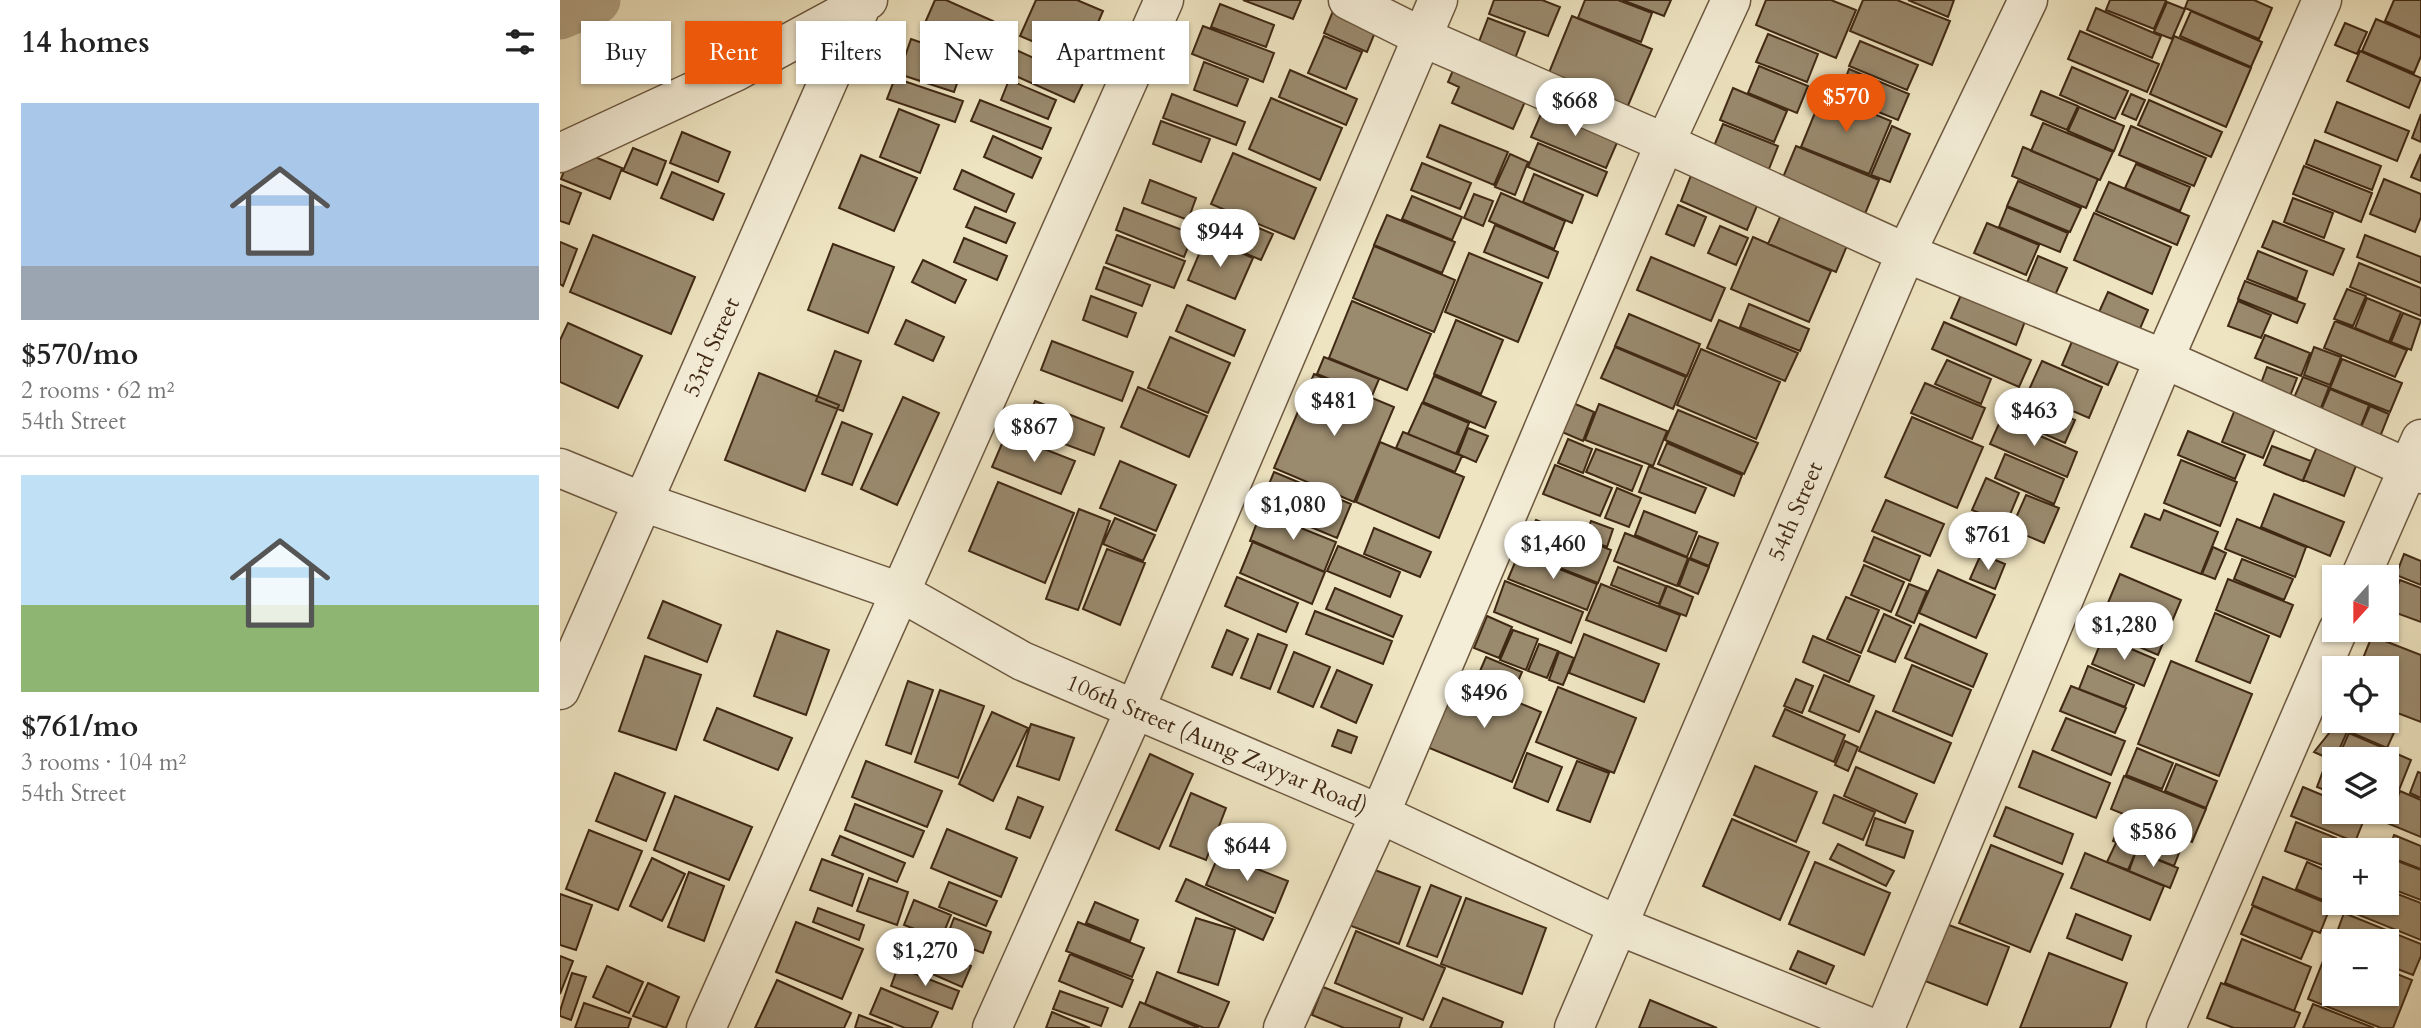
<!DOCTYPE html>
<meta charset="utf-8">
<style>
body{margin:0;font-family:Cardo,serif;background:#f6f6f6;color:#222;height:100vh;display:flex;flex-direction:column;font-size:26px;white-space:nowrap}
*{box-sizing:border-box;margin:0}
p{font-size:23px;color:#767676}
.icon{flex:none;width:38px;height:38px;fill:none;stroke:currentColor;stroke-width:2;stroke-linecap:round;stroke-linejoin:round}
.map{position:relative;flex:1;overflow:hidden}
.panel{display:flex;flex-direction:column;background:#fff;width:560px}
.panel>*{flex:none}
.guide{position:absolute;left:21px;top:21px;width:665px;height:63px;display:flex;gap:14px}
.needle{width:46px;rotate:201deg}
.controls{position:absolute;left:1762px;top:565px;display:grid;gap:14px}
.controls a{display:grid;place-items:center;width:77px;height:77px;border-radius:0px;background:#fff;box-shadow:0 2px 5px #0004;font-size:35px}
.price{position:absolute;translate:-50% -60px;padding:0 16px;border-radius:24px;background:#fff;color:#222;font-size:23px;line-height:46px;filter:drop-shadow(0 2px 4px #0008)}
.price::after{content:'';position:absolute;left:50%;top:42px;width:21px;height:16px;margin-left:-10px;background:inherit;clip-path:polygon(0 0,100% 0,50% 100%)}
.price.active{background:#ea580c;color:#fff}
ul{padding:0;list-style:none}
li{display:grid;align-content:center;gap:14px;height:371px;padding:0 21px}
li+li{border-top:2px solid #e0e0e0}
li span{display:grid;place-items:center;height:217px;border-radius:0px;color:#555}
li>.icon{margin-inline-start:auto}
span .icon{width:126px;height:126px;fill:#fffc;stroke-width:1}
li b{font-size:30px}
h2{display:flex;justify-content:space-between;align-items:center;height:84px;padding:0 21px;font-size:30px}
.tag{padding:0 24px;border-radius:0px;background:#fff;box-shadow:0 2px 5px #0004;font-size:24px;line-height:63px}
.tag.active{background:#ea580c;color:#fff}
main{display:flex;flex:1;min-height:0}
.map>svg:first-child{display:block}
.lines{fill:none;stroke-linecap:round;stroke-linejoin:round}
.canal{stroke:#b3a486;stroke-width:49}
.building{fill:#9a8a6e;stroke:#402914;stroke-width:2}
.street-casing{stroke:#6c583f;stroke-width:41}
.street{stroke:#f4edd7;stroke-width:38}
.labels{text-anchor:middle;stroke-width:5;stroke-linejoin:round;paint-order:stroke}
.street-label{font-size:23px;fill:#402914;stroke:#f4edd7}
</style>
<main>
<section class="panel">
<h2>14 homes<svg class="icon" aria-label="filters" viewBox="0 0 24 24"><path d="M4 7h16M4 17h16"/><circle cx="9" cy="7" r="2"/><circle cx="15" cy="17" r="2"/></svg></h2>
<ul>
<li><span style="background:linear-gradient(#a9c7e8 75%,#9aa5b1 0)"><svg class="icon" aria-label="home" viewBox="0 0 24 24"><path d="M3 11l9-7 9 7M6 9v11h12V9"/></svg></span><div><b>$570/mo</b><p>2 rooms · 62 m²</p><p>54th Street</p></div></li>
<li><span style="background:linear-gradient(#bfe0f5 60%,#8fb573 0)"><svg class="icon" aria-label="home" viewBox="0 0 24 24"><path d="M3 11l9-7 9 7M6 9v11h12V9"/></svg></span><div><b>$761/mo</b><p>3 rooms · 104 m²</p><p>54th Street</p></div></li>
</ul>
</section>
<div class="map">
<svg width="1861" height="1028" viewBox="0 0 1861 1028">
<rect width="100%" height="100%" fill="#eee4c1"/>
<filter id="stains"><feTurbulence type="fractalNoise" baseFrequency=".00286" numOctaves="4"/><feColorMatrix values="0 0 0 0 .2 0 0 0 0 .09 0 0 0 0 .02 0 0 0 .5 -.17"/></filter>
<radialGradient id="worn" r=".72"><stop offset=".6" stop-color="#630" stop-opacity="0"/><stop offset="1" stop-color="#630" stop-opacity=".3"/></radialGradient>
<g class="lines">
<!-- canal -->
<path class="canal" d="M0,15L36,0"/>
</g>
<!-- building -->
<path class="building" d="M375,0H386L433,21L417,57L361,32Z
M476,0H517L543,11L521,62L460,36Z
M683,0H741L733,19Z
M934,0H982L1000,7L988,36L929,14Z
M1025,0H1058L1092,13L1081,42L1018,18Z
M1062,0H1111L1104,16Z
M1206,0H1271L1296,10L1276,58L1196,25Z
M1303,0H1337L1390,21L1372,65L1290,31Z
M1348,0H1394L1388,17Z
M1550,0H1604L1606,1L1594,29L1546,10Z
M1628,0H1694L1712,8L1699,39L1625,8Z
M1834,0H1861V37L1825,21Z
M1607,2L1625,9L1612,39L1594,32Z
M660,4L714,25L706,47L651,27Z
M775,6L818,25L807,52L764,33Z
M1536,8L1601,36L1592,58L1527,30Z
M1631,11L1702,42L1691,67L1620,36Z
M1012,16L1092,49L1067,108L988,75Z
M928,18L965,32L954,61L917,47Z
M1816,19L1861,38V56L1854,73L1802,51Z
M1785,23L1807,32L1797,54L1775,45Z
M643,26L714,53L703,82L632,54Z
M1520,31L1599,64L1587,92L1508,59Z
M1208,34L1258,54L1247,82L1196,62Z
M764,36L802,52L786,89L748,73Z
M1614,36L1691,68L1666,127L1590,94Z
M351,39L406,58L394,92L339,74Z
M1300,41L1358,65L1347,90L1289,66Z
M456,50L524,81L514,102L447,72Z
M1800,51L1861,78L1849,108L1787,81Z
M644,62L688,79L677,106L634,90Z
M1199,66L1248,86L1237,113L1188,93Z
M1512,67L1568,91L1555,119L1500,95Z
M894,68L967,97L953,129L892,103L899,87L888,82Z
M1289,69L1349,94L1338,120L1279,96Z
M730,70L797,99L786,125L719,97Z
M335,78L403,101L395,122L327,99Z
M449,80L496,100L488,119L441,100Z
M1173,88L1227,111L1214,142L1160,120Z
M1481,91L1518,106L1507,130L1471,115Z
M1263,93L1331,121L1309,174L1241,147Z
M612,94L685,122L676,145L603,118Z
M1571,94L1585,100L1576,120L1562,114Z
M711,98L782,128L760,180L689,149Z
M420,100L491,128L482,149L411,121Z
M1589,100L1662,132L1651,157L1578,125Z
M1777,102L1849,131L1837,161L1765,132Z
M984,107L1059,138L1046,168L971,137Z
M1519,107L1564,126L1554,151L1508,131Z
M339,109L379,125L360,173L320,157Z
M1861,114V142L1852,138Z
M601,121L650,139L641,162L593,144Z
M1483,123L1553,152L1540,180L1471,151Z
M1163,124L1218,146L1207,174L1152,151Z
M880,125L948,152L934,185L867,157Z
M1332,126L1350,134L1330,182L1311,175Z
M1571,126L1646,158L1634,186L1559,155Z
M122,132L170,152L158,182L110,163Z
M433,136L481,158L472,178L424,157Z
M1755,140L1821,166L1812,190L1746,164Z
M978,143L1047,172L1037,196L968,167Z
M1236,146L1319,180L1302,221L1219,187Z
M1463,147L1538,179L1526,208L1452,176Z
M13,148L62,168L50,199L1,179Z
M73,148L106,161L97,185L63,171Z
M673,153L756,188L734,239L651,204Z
M950,154L968,162L955,195L935,187Z
M1861,154V181L1851,177Z
M301,155L357,178L334,231L279,208Z
M862,163L911,183L900,209L851,190Z
M1576,164L1630,187L1620,211L1565,188Z
M1744,166L1812,193L1801,222L1733,194Z
M402,170L454,194L446,212L394,189Z
M112,172L164,194L153,220L101,198Z
M1132,173L1199,201L1187,230L1121,201Z
M974,174L1023,195L1012,223L963,202Z
M1824,179L1861,194V217L1855,232L1810,214Z
M590,180L636,198L628,220L582,203Z
M1458,181L1521,208L1510,232L1447,206Z
M1549,182L1629,216L1617,245L1536,211Z
M0,185L21,193L9,224L0,221Z
M941,193L1005,221L994,249L929,221Z
M914,194L933,201L923,226L904,218Z
M852,196L902,217L892,240L842,219Z
M1733,198L1773,213L1764,238L1724,222Z
M1118,205L1146,217L1134,246L1106,234Z
M415,207L455,223L446,243L406,227Z
M1447,207L1508,233L1500,252L1439,227Z
M564,208L633,234L624,257L556,230Z
M1224,208L1291,236L1276,272L1208,244Z
M661,212L713,234L701,260L651,239Z
M1534,213L1611,247L1592,294L1514,260Z
M827,215L895,242L882,273L814,245Z
M1713,221L1784,249L1773,275L1702,247Z
M1427,223L1479,245L1466,275L1414,253Z
M935,225L998,252L988,278L924,252Z
M1160,226L1188,238L1176,265L1148,253Z
M33,235L135,277L111,334L10,292Z
M557,235L625,261L614,288L546,263Z
M1805,235L1861,257V283L1797,257Z
M1193,237L1271,271L1249,322L1171,289Z
M404,238L447,256L437,280L394,262Z
M646,238L693,258L675,299L628,280Z
M0,242L17,249L3,286L0,284Z
M273,244L334,267L308,333L248,310Z
M814,246L895,280L874,332L793,298Z
M1698,251L1747,271L1737,299L1687,279Z
M909,253L982,283L958,342L885,312Z
M1478,256L1507,268L1492,302L1464,290Z
M1091,257L1165,288L1151,321L1077,290Z
M363,260L406,280L395,303L352,282Z
M1799,263L1861,288V316L1790,287Z
M544,267L590,285L582,306L536,289Z
M1685,281L1745,304L1737,323L1678,299Z
M1404,288L1467,316L1456,345L1391,318Z
M1787,289L1806,296L1793,326L1774,319Z
M1548,292L1588,310L1576,338L1535,321Z
M531,296L576,313L567,337L523,320Z
M1807,298L1841,312L1829,342L1795,328Z
M792,301L871,334L847,390L769,358Z
M1678,301L1711,315L1701,338L1668,326Z
M1189,304L1249,329L1240,351L1180,327Z
M627,305L685,330L674,356L616,331Z
M1843,313L1861,320L1851,350L1831,342Z
M1069,314L1140,344L1127,376L1055,346Z
M346,320L384,337L373,361L335,344Z
M896,320L943,340L921,394L874,374Z
M1159,320L1238,353L1225,381L1147,348Z
M1775,321L1847,350L1835,377L1764,348Z
M1384,322L1471,360L1459,387L1372,349Z
M8,323L82,356L58,408L0,382V340Z
M1516,332L1562,353L1548,385L1502,365Z
M1705,335L1750,353L1741,376L1695,358Z
M610,337L670,363L648,413L588,388Z
M492,341L573,372L562,401L481,370Z
M1055,347L1126,377L1113,409L1041,378Z
M1754,347L1781,357L1770,385L1744,375Z
M1141,349L1220,382L1196,439L1117,405Z
M275,351L301,361L283,411L256,401Z
M764,357L819,379L812,396L757,374Z
M1782,359L1842,383L1830,412L1770,388Z
M1387,360L1431,379L1421,404L1375,384Z
M1482,361L1542,387L1529,418L1468,392Z
M1707,367L1737,378L1725,409L1696,397Z
M199,373L279,405L245,491L165,460Z
M754,374L834,407L794,502L714,468Z
M874,376L936,402L925,428L863,402Z
M1743,377L1769,387L1757,418L1730,407Z
M1365,383L1425,408L1412,439L1351,413Z
M578,387L647,416L629,457L561,427Z
M1770,389L1809,405L1796,438L1756,422Z
M343,397L379,413L337,505L301,489Z
M475,401L544,428L534,455L464,429Z
M1469,401L1515,420L1505,443L1459,423Z
M1678,402L1719,419L1703,458L1662,442Z
M862,403L909,423L896,454L848,434Z
M1013,403L1034,412L1023,441L1002,432Z
M1039,404L1107,431L1093,466L1025,440Z
M1810,406L1829,414L1816,447L1796,439Z
M1118,410L1198,443L1184,474L1105,440Z
M1352,417L1423,447L1397,508L1325,477Z
M1441,419L1517,452L1507,477L1430,444Z
M282,422L312,434L292,485L262,474Z
M908,428L928,436L916,462L898,454Z
M1628,431L1685,455L1675,479L1618,455Z
M843,432L902,456L895,472L836,448Z
M446,434L515,461L501,494L432,467Z
M1761,437L1801,453L1784,496L1743,480Z
M1008,439L1032,449L1023,473L998,463Z
M820,442L904,477L879,538L796,502Z
M1107,443L1182,475L1174,496L1098,464Z
M1712,446L1751,461L1743,481L1704,465Z
M1036,449L1082,466L1072,491L1026,472Z
M1445,454L1504,479L1494,504L1435,478Z
M1621,460L1677,482L1660,526L1604,503Z
M560,461L616,485L596,531L540,508Z
M995,465L1052,488L1040,516L983,494Z
M1089,466L1146,488L1135,513L1079,492Z
M714,472L791,504L777,538L700,506Z
M1426,478L1459,493L1446,524L1412,510Z
M438,482L514,513L485,583L409,551Z
M1057,488L1081,498L1069,527L1045,518Z
M1714,494L1784,522L1770,556L1701,527Z
M1466,495L1499,508L1484,543L1451,529Z
M1326,500L1384,524L1370,556L1312,531Z
M519,509L550,521L518,610L486,599Z
M1604,510L1658,532L1641,574L1571,547L1585,514L1600,520Z
M1084,511L1137,532L1127,557L1075,535Z
M701,512L776,542L764,572L690,541Z
M555,518L595,535L583,561L543,544Z
M1677,519L1746,547L1735,577L1665,549Z
M976,520L1051,550L1038,583L962,553Z
M1031,521L1053,529L1047,547L1024,538Z
M814,528L871,552L860,577L804,554Z
M1065,533L1128,558L1117,586L1054,561Z
M1139,536L1158,543L1149,566L1130,558Z
M1314,537L1360,556L1350,581L1304,561Z
M693,541L765,572L752,604L680,573Z
M778,546L840,572L830,597L767,571Z
M1653,547L1666,553L1655,579L1642,574Z
M547,549L585,563L560,625L523,609Z
M959,553L1037,584L1027,610L948,579Z
M1421,554L1445,564L1435,589L1410,579Z
M1844,554L1861,561V585L1836,575Z
M1129,559L1149,567L1138,594L1119,586Z
M1682,559L1733,579L1724,600L1674,579Z
M1304,565L1344,582L1331,612L1291,595Z
M1058,567L1106,586L1099,604L1051,585Z
M1378,570L1435,595L1416,638L1359,613Z
M1560,574L1621,600L1598,655L1537,629Z
M677,577L738,603L726,632L665,606Z
M1668,579L1733,605L1720,637L1656,610Z
M1840,580L1861,588V622L1828,610Z
M945,581L1023,612L1011,643L934,612Z
M1041,584L1120,615L1106,651L1026,620Z
M1349,584L1367,591L1354,623L1336,615Z
M1107,586L1133,597L1126,616L1099,606Z
M775,588L842,616L833,637L766,609Z
M1286,597L1319,610L1301,653L1267,639Z
M103,601L161,625L147,662L88,638Z
M755,611L832,641L823,664L746,634Z
M1655,613L1709,636L1690,683L1636,661Z
M1324,614L1351,626L1335,662L1308,651Z
M927,616L952,627L939,658L914,648Z
M1360,624L1427,654L1413,687L1345,658Z
M667,630L688,639L672,675L652,667Z
M953,630L978,639L966,670L940,660Z
M217,631L269,650L246,715L194,696Z
M698,634L727,645L710,689L681,678Z
M1024,634L1099,664L1084,702L1009,673Z
M1253,636L1300,656L1289,682L1243,662Z
M1812,636L1861,655V722L1827,709V668H1799Z
M1543,637L1595,659L1584,686L1532,664Z
M979,644L998,651L987,678L968,671Z
M734,652L770,667L753,707L718,692Z
M999,652L1014,658L1003,685L989,680Z
M85,656L141,675L116,750L59,731Z
M926,657L962,672L956,686L920,671Z
M1611,661L1692,694L1659,776L1578,744Z
M1352,665L1411,690L1392,736L1333,711Z
M1528,666L1574,685L1565,707L1519,689Z
M777,670L812,685L796,723L761,707Z
M1264,675L1314,696L1299,732L1249,711Z
M897,677L981,712L952,782L867,747Z
M1236,679L1253,686L1242,713L1224,706Z
M348,681L373,690L351,754L326,745Z
M1511,686L1566,708L1555,733L1500,711Z
M998,687L1076,718L1054,773L976,742Z
M380,690L424,706L398,778L355,762Z
M157,708L232,738L218,770L144,740Z
M1225,709L1285,735L1274,762L1213,736Z
M1316,711L1391,743L1374,783L1299,751Z
M432,712L468,728L433,801L399,784Z
M1506,718L1565,741L1551,775L1492,750Z
M1778,721H1825L1837,726L1827,748L1776,726Z
M471,724L514,738L499,780L457,766Z
M1774,727L1787,732L1774,761L1754,752Z
M778,730L797,737L791,753L772,746Z
M1789,733L1826,749L1822,760H1777Z
M1285,741L1298,747L1288,771L1275,765Z
M1577,748L1613,763L1602,789L1566,775Z
M1828,750L1851,760L1839,790L1827,785V760H1824Z
M1473,751L1550,783L1536,818L1459,787Z
M967,753L1002,767L988,802L954,788Z
M590,754L633,774L599,849L556,830Z
M306,761L382,791L367,827L292,797Z
M1017,761L1049,773L1030,822L997,810Z
M1766,763L1774,766V794L1757,787Z
M1616,764L1657,781L1646,808L1605,791Z
M1195,766L1257,792L1236,842L1174,815Z
M1296,767L1357,794L1345,823L1284,796Z
M1858,772L1861,773V798L1850,793Z
M55,773L105,793L86,841L36,821Z
M1564,776L1646,809L1632,842L1551,809Z
M1743,787L1774,800V812H1807L1795,842L1731,816Z
M1840,791L1861,800V837L1827,823Z
M631,793L666,808L646,860L610,846Z
M1274,795L1315,812L1303,840L1263,823Z
M115,796L192,827L169,880L94,850Z
M458,797L483,807L470,838L446,829Z
M295,804L364,831L353,857L285,830Z
M1446,807L1513,834L1502,864L1434,836Z
M1563,816L1624,840L1614,866L1553,841Z
M1315,818L1353,831L1344,858L1306,845Z
M1172,819L1249,852L1220,920L1143,886Z
M1736,822L1776,838L1765,866L1725,851Z
M387,829L457,858L441,897L371,868Z
M29,830L82,851L58,910L6,889Z
M1834,835L1861,846V869L1827,856Z
M280,836L345,863L337,882L272,855Z
M1556,843L1576,851L1568,870L1547,862Z
M1278,844L1334,871L1326,886L1270,859Z
M1431,845L1503,874L1470,952L1399,923Z
M1576,851L1618,868L1610,888L1569,871Z
M1525,853L1604,886L1590,920L1511,888Z
M659,854L728,881L715,913L646,885Z
M1827,857L1861,870V900L1827,887Z
M92,858L125,874L102,921L70,906Z
M262,859L303,874L292,906L250,890Z
M1255,862L1330,893L1304,955L1229,924Z
M1747,862L1774,874L1775,905L1736,889Z
M807,867L860,887L839,944L786,924Z
M129,872L164,886L144,941L108,927Z
M1703,877L1771,905L1760,933L1692,905Z
M309,878L348,892L337,925L297,911Z
M626,879L713,918L703,940L616,901Z
M389,882L437,901L426,926L379,907Z
M871,885L901,897L877,957L847,946Z
M1827,890L1861,903V940L1789,911L1792,903H1827Z
M0,894L32,905L16,950L0,945Z
M906,898L986,928L962,994L881,964Z
M354,900L391,915L381,939L344,925Z
M535,902L578,920L570,941L526,923Z
M1693,906L1753,931L1741,959L1681,934Z
M258,908L304,925L299,940L253,922Z
M1784,913L1861,944V956L1853,975L1827,965V942L1773,943Z
M1516,914L1571,936L1562,960L1507,938Z
M394,918L431,932L423,953L386,939Z
M636,918L675,930L658,985L618,972Z
M236,922L303,949L282,999L216,972Z
M518,922L584,948L572,977L506,951Z
M1386,924L1449,947L1427,1005L1365,981Z
M796,931L885,968L863,1020L775,983Z
M332,933L411,966L402,987L324,953Z
M1682,939L1751,967L1734,1011L1665,983Z
M1769,946L1774,948V994H1827V970L1852,980L1833,1028H1821L1748,999Z
M1238,951L1274,966L1266,984L1230,969Z
M1489,953L1567,983L1550,1028H1460Z
M510,954L573,980L562,1007L499,981Z
M0,956L13,961L0,994Z
M47,966L83,982L69,1013L33,997Z
M338,967L399,991L392,1009L331,986Z
M597,972L669,1002L658,1028H644L585,1004Z
M12,973L26,977L11,1020L0,1016V1011Z
M217,980L291,1013L284,1028H195Z
M88,983L119,997L106,1028L73,1016Z
M1661,983L1740,1013L1734,1028H1674L1647,1018Z
M763,987L842,1018L839,1028H784L752,1015Z
M321,988L378,1012L371,1028H345L310,1014Z
M500,991L548,1008L541,1026L493,1009Z
M883,998L943,1022L941,1028H870Z
M1090,1000L1157,1028H1079Z
M580,1002L639,1028H569Z
M24,1003L71,1019L68,1028H15Z
M1753,1004L1814,1028H1743Z
M492,1012L530,1028H486Z
M299,1015L333,1028H295Z"/>
<g class="lines">
<defs>
<path id="street" d="M788,0L862,37L1105,143L1346,253L1604,359L1861,474
M0,153L175,72L308,0
M0,468L83,502L340,592L462,661L820,814L1059,926L1312,1028
M1800,578L1861,439
M0,690L302,4
M146,1028L604,0
M432,1028L575,709L878,0
M723,1028L820,814L1105,143L1171,0
M1014,1028L1346,253L1468,0
M1325,1028L1604,359L1762,0
M1606,1028L1778,630"/>
</defs>
<!-- street casing -->
<use href="#street" class="street-casing"/>
<!-- street -->
<use href="#street" class="street"/>
</g>
<g class="labels">
<!-- street labels -->
<g class="street-label">
<text transform="translate(151 347) rotate(-66)" y="8">53rd Street</text>
<text transform="translate(1235 511) rotate(-67)" y="8">54th Street</text>
<text transform="translate(657 744) rotate(23)" y="8">106th Street (Aung Zayyar Road)</text>
</g>
</g>
<rect width="100%" height="100%" filter="url(#stains)"/>
<rect width="100%" height="100%" fill="url(#worn)"/>
</svg>
<div class="controls">
<a><svg class="needle" viewBox="-14 -14 28 28"><path d="M0-13l5 13h-10z" fill="#e53935"/><path d="M0 13l5-13h-10z" fill="#767676"/></svg></a>
<a><svg class="icon" aria-label="locate" viewBox="0 0 24 24"><circle cx="12" cy="12" r="6"/><path d="M12 2v4M12 18v4M2 12h4M18 12h4"/></svg></a>
<a><svg class="icon" aria-label="layers" viewBox="0 0 24 24"><path d="M12 4l9 5-9 5-9-5zM3 14l9 5 9-5"/></svg></a>
<a>+</a>
<a>−</a>
</div>
<b class="price active" style="left:1286px;top:134px">$570</b>
<b class="price" style="left:1015px;top:138px">$668</b>
<b class="price" style="left:660px;top:269px">$944</b>
<b class="price" style="left:774px;top:438px">$481</b>
<b class="price" style="left:1474px;top:448px">$463</b>
<b class="price" style="left:474px;top:464px">$867</b>
<b class="price" style="left:733px;top:542px">$1,080</b>
<b class="price" style="left:1428px;top:572px">$761</b>
<b class="price" style="left:993px;top:581px">$1,460</b>
<b class="price" style="left:1564px;top:662px">$1,280</b>
<b class="price" style="left:924px;top:730px">$496</b>
<b class="price" style="left:1593px;top:869px">$586</b>
<b class="price" style="left:687px;top:883px">$644</b>
<b class="price" style="left:365px;top:988px">$1,270</b>
<div class="guide">
<a class="tag">Buy</a>
<a class="tag active">Rent</a>
<a class="tag">Filters</a>
<a class="tag">New</a>
<a class="tag">Apartment</a>
</div>
</div>
</main>
